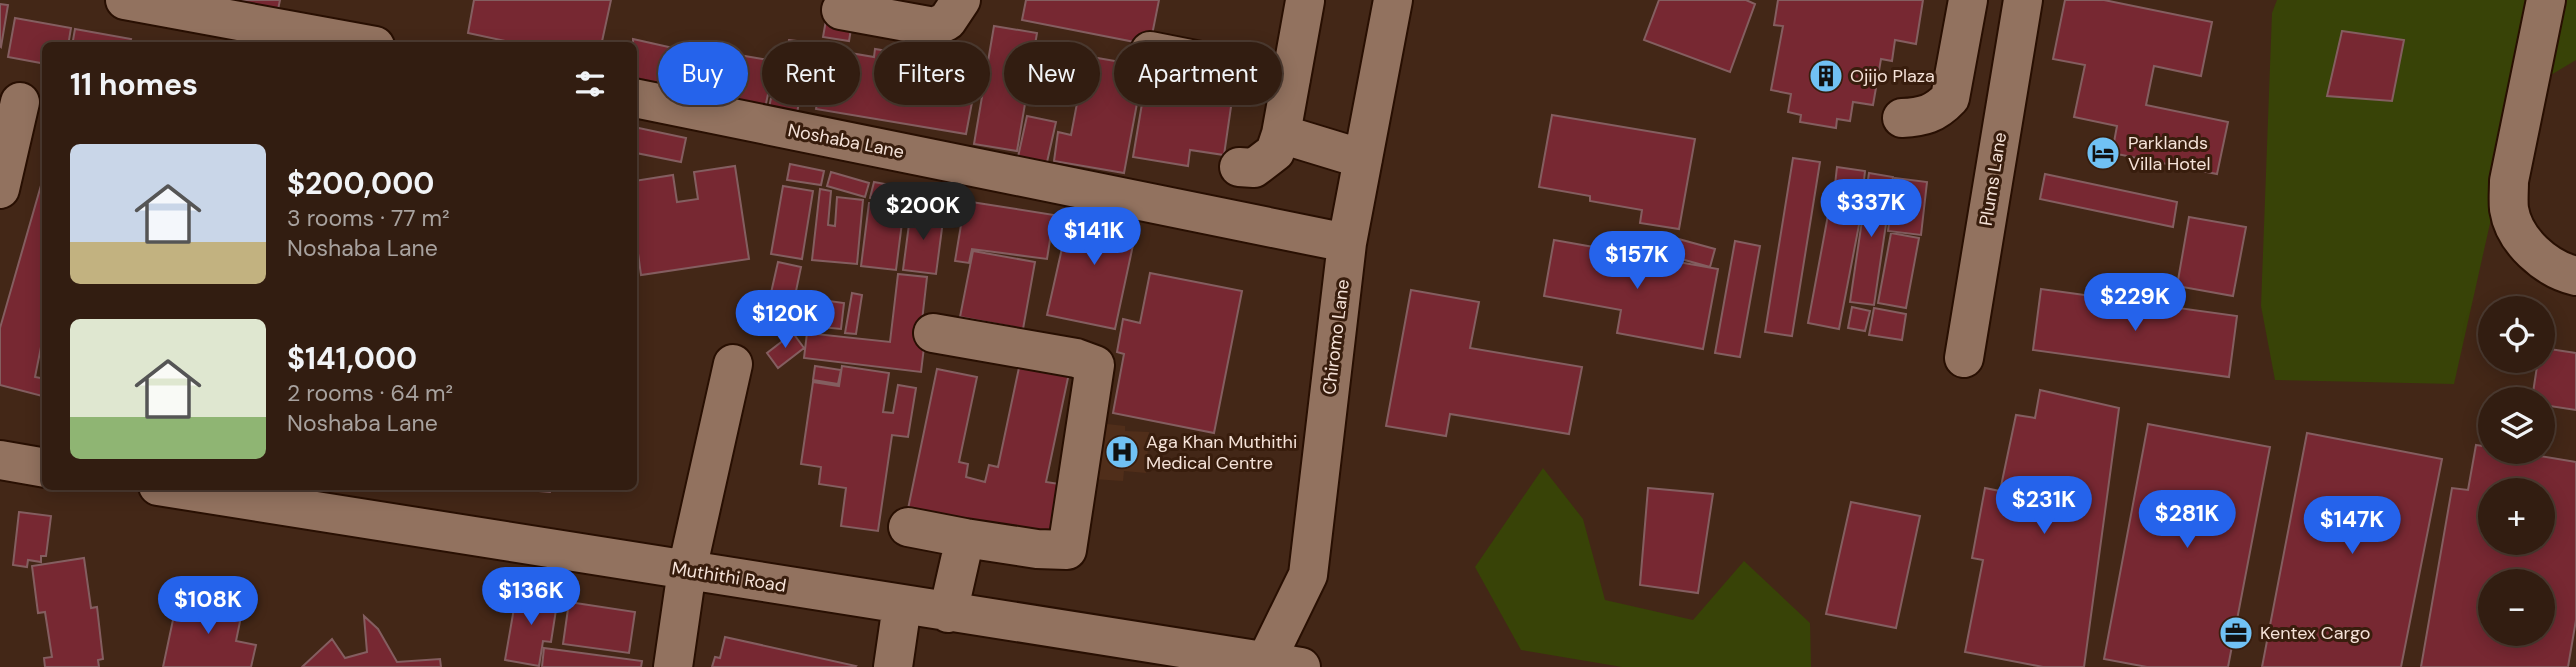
<!DOCTYPE html>
<meta charset="utf-8">
<style>
body{margin:0;font-family:"DM Sans",sans-serif;background:#3d2a1f;color:#f1f3f6;height:100vh;display:flex;flex-direction:column;font-size:26px;white-space:nowrap}
*{box-sizing:border-box;margin:0}
p{font-size:23px;color:#a8a29f}
.icon{flex:none;width:38px;height:38px;fill:none;stroke:currentColor;stroke-width:2;stroke-linecap:round;stroke-linejoin:round}
.map{position:relative;flex:1;overflow:hidden}
.panel{position:absolute;left:42px;top:42px;width:595px;height:448px;display:flex;flex-direction:column;background:#321d11;border-radius:10px;box-shadow:0 4px 18px #0003,0 0 0 2px #4d3b31}
.panel>*{flex:none}
.guide{position:absolute;left:658px;top:42px;width:665px;height:63px;display:flex;gap:14px}
.tools{position:absolute;left:2478px;top:296px;display:grid;gap:14px}
.tools a{display:grid;place-items:center;width:77px;height:77px;border-radius:50%;background:#321d11;box-shadow:0 4px 18px #0003,0 0 0 2px #4d3b31;font-size:35px}
.price{position:absolute;translate:-50% -60px;padding:0 16px;border-radius:24px;background:#2563eb;color:#fff;font-size:23px;line-height:46px;filter:drop-shadow(0 2px 4px #0008)}
.price::after{content:'';position:absolute;left:50%;top:42px;width:21px;height:16px;margin-left:-10px;background:inherit;clip-path:polygon(0 0,100% 0,50% 100%)}
.price.selected{background:#222;color:#fff}
ul{padding:0;list-style:none}
li{display:flex;align-items:center;gap:21px;height:175px;padding:0 28px}
li span{display:grid;place-items:center;flex:none;width:196px;height:140px;border-radius:10px;color:#555}
li>.icon{margin-inline-start:auto}
span .icon{width:84px;height:84px;fill:#fffc;stroke-width:1}
li b{font-size:30px}
h2{display:flex;justify-content:space-between;align-items:center;height:84px;padding:0 28px;font-size:30px}
.chip{padding:0 24px;border-radius:32px;background:#321d11;box-shadow:0 4px 18px #0003,0 0 0 2px #4d3b31;font-size:24px;line-height:63px}
.chip.selected{background:#2563eb;color:#fff}
.map>svg:first-child{display:block}
.built{fill:#502e1a}
.green{fill:#384307}
.building{fill:#772832;stroke:#845e60;stroke-width:2;fill-rule:evenodd}
.lines{fill:none;stroke-linecap:round;stroke-linejoin:round}
.minor-casing{stroke:#280f02;stroke-width:42}
.minor{stroke:#92725f;stroke-width:38}
.labels{text-anchor:middle;stroke-width:6;stroke-linejoin:round;paint-order:stroke}
.poi-label{font-size:18px;fill:#f5e2d8;stroke:#381d0d;text-anchor:start}
.street-label{font-size:18px;fill:#f5e2d8;stroke:#381d0d}
</style>
<div class="map">
<svg width="2576" height="667" viewBox="0 0 2576 667">
<rect width="100%" height="100%" fill="#432717"/>
<!-- built -->
<path class="built" d="M1098,423L1125,426V431L1149,432L1146,473L1124,471L1123,481L1093,479Z"/>
<!-- green -->
<path class="green" d="M2277,0H2576V60L2519,94L2454,384L2275,380L2261,306L2272,13Z
M1543,468L1583,519L1605,600L1693,620L1744,561L1810,623L1811,667H1622L1521,650L1475,567Z"/>
<!-- building -->
<path class="building" d="M187,0H280L276,19Z
M474,0H611L601,46H529L468,33Z
M1026,0H1159L1150,45L1022,20Z
M1659,0H1746L1755,4L1730,72L1644,40Z
M1778,0H1923L1916,44L1895,40L1892,61L1881,59L1873,105L1853,102L1850,121L1837,119L1836,128L1800,122L1801,115L1788,112L1791,94L1771,90L1783,26L1774,25Z
M2065,0H2104L2212,22L2201,76L2154,66L2146,105L2228,122L2217,174L2112,153L2117,126L2074,117L2085,65L2053,59Z
M0,4L8,5L1,47L0,46Z
M15,18L71,28L68,46H46V64L8,57Z
M826,20L852,23L849,41L823,37Z
M994,26L1037,33L1017,151L974,144Z
M75,29L131,39L129,46H72Z
M2342,31L2404,40L2392,101L2327,96Z
M633,39L691,52L688,70L711,75L703,106L634,90Z
M789,40L806,42L802,72L785,70Z
M827,49L874,57L875,49L942,60L940,70L977,76L966,134L816,109Z
M733,54L775,61L764,113L723,105Z
M1086,56L1144,66L1124,173L1054,161L1058,132L1071,135Z
M1148,68L1200,76L1199,88L1233,93L1224,155L1190,150L1188,166L1133,157Z
M787,74L804,77L796,118L768,113L772,93L782,95Z
M1552,115L1695,139L1679,229L1640,223L1642,210L1590,201V196L1539,187Z
M1027,116L1056,122L1045,171L1016,166Z
M634,127L686,138L681,162L636,153L634,163Z
M1793,158L1820,162L1792,336L1765,332Z
M790,164L824,171L821,185L787,180Z
M735,166L749,259L641,275L634,224V181L673,175L677,202L698,199L694,172Z
M1837,167L1865,171L1862,198L1834,194Z
M46,168V397L0,385V328Z
M831,172L869,183L865,197L827,186Z
M1869,173L1893,177L1874,305L1850,302Z
M2045,174L2177,202L2173,227L2040,199Z
M1895,178L1927,182L1921,235L1888,231Z
M874,182L961,198L957,213L870,198Z
M783,186L813,191L802,259L771,254Z
M820,189L831,191L828,225L835,226L837,197L863,200L857,264L812,260Z
M1831,199L1863,204L1839,329L1808,323Z
M965,201L1054,215L1047,259L972,249L969,263L955,261Z
M869,203L904,207L896,270L861,266Z
M1079,204L1139,217L1115,329L1047,315L1067,226L1075,228Z
M911,209L944,213L936,274L903,270Z
M2189,217L2246,227L2233,296L2177,286Z
M1891,233L1919,238L1906,308L1878,303Z
M1675,238L1715,249L1710,267L1670,256Z
M1554,240L1718,269L1703,349L1617,333L1621,310L1544,296Z
M1735,241L1760,246L1740,357L1715,353Z
M973,251L1035,262L1023,329L960,317Z
M778,262L801,267L790,320L766,315Z
M1150,273L1242,291L1214,433L1113,413L1124,354L1117,352L1123,319L1140,323Z
M898,274L927,277L922,321L927,322L921,372L804,358L807,333L890,342Z
M2041,289L2237,316L2229,377L2033,350Z
M1411,290L1479,302L1470,348L1582,367L1569,434L1450,414L1446,436L1386,426Z
M852,293L862,295L856,334L845,333Z
M814,299L844,303L841,329L811,326Z
M1852,307L1870,311L1865,331L1848,328Z
M1874,308L1906,314L1902,340L1869,335Z
M46,322V379L35,377Z
M793,333L804,348L778,368L767,353Z
M2543,348L2576,353V410L2543,405V399H2532L2538,360H2543Z
M1020,363L1069,373L1046,482L1072,486L1061,539L908,509L937,369L977,377L959,462L968,464L966,477L985,482L989,465L998,467Z
M815,366L841,370L838,384L813,380Z
M842,366L889,373L883,412L893,413L898,385L916,388L908,437L892,435L878,531L841,526L846,488L819,484L821,467L801,464L813,382L839,386Z
M2040,390L2119,408L2084,667H2043L1965,652L1983,560L1972,558L1985,488L2000,491L2016,415L2035,418Z
M2148,424L2270,447L2228,667H2147L2104,659Z
M2307,433L2442,459L2401,667H2262Z
M2476,445L2490,447V452H2516L2576,462V620L2568,667H2421L2452,488L2468,490ZM2490,490H2543V542H2490ZM2490,581H2543V634H2490Z
M479,486H552L550,492Z
M1648,488L1713,494L1698,593L1640,585Z
M1851,502L1920,516L1896,628L1826,614Z
M19,512L51,516L46,556H41V562L28,560L27,567L13,565Z
M84,558L91,608L97,607L103,659L98,660L99,667H45L44,658L52,657L45,612L38,613L32,566Z
M517,591L558,597L551,642L543,641L539,666L505,660Z
M209,595L244,602L236,641L256,645L251,667H163L177,601L207,607Z
M569,602L635,612L629,653L563,644Z
M364,616L378,629L397,662L440,659L441,667H302L332,639L345,658L367,652Z
M725,637L856,666L855,667H712L715,657L720,658Z
M544,648L642,661L641,667H542Z"/>
<g class="lines">
<defs>
<path id="minor" d="M125,0L375,46
M2546,0L2509,181C2509,190 2508,200 2509,209C2514,241 2546,269 2576,276
M841,10L934,27L947,21L961,0
M1150,51L1291,79
M634,98L1347,243
M1902,118C1923,117 1935,114 1950,98L1968,0
M1281,134L1363,159
M1239,167L1254,168L1275,152L1281,134L1305,1
M0,189L20,102
M933,333L1076,358L1095,365L1067,550L1037,549L965,538
M1964,358L2023,0
M0,460L46,468
M158,486L1301,667
M908,527L965,538L948,613
M673,667L687,570L733,364
M893,667L902,605
M1263,667L1308,575L1347,243L1393,0"/>
</defs>
<!-- minor casing -->
<use href="#minor" class="minor-casing"/>
<!-- minor -->
<use href="#minor" class="minor"/>
</g>
<!-- icons -->
<defs>
<symbol id="building-disc" viewBox="-11 -11 22 22"><circle r="9.5" fill="#70c1f4" stroke="#381d0d"/><path d="M-4-6H4V6H1V3H-1V6H-4ZM-2.5-4.3h1.7v1.8h-1.7ZM.8-4.3h1.7v1.8H.8ZM-2.5-1h1.7V.8h-1.7ZM.8-1h1.7V.8H.8Z" fill="#111"/></symbol>
<symbol id="hotel-disc" viewBox="-11 -11 22 22"><circle r="9.5" fill="#70c1f4" stroke="#381d0d"/><path d="M-6-4.5h1.5V1H6V5H4.5V3h-9V5H-6ZM-4 0a1.8 1.8 0 1 1 3.6 0ZM.5 0V-2.5h3Q6-2.5 6 0Z" fill="#111"/></symbol>
<symbol id="hospital-disc" viewBox="-11 -11 22 22"><circle r="9.5" fill="#70c1f4" stroke="#381d0d"/><path d="M-5-5h3v3.5h4V-5h3V5h-3V1.5h-4V5h-3Z" fill="#111"/></symbol>
<symbol id="office-disc" viewBox="-11 -11 22 22"><circle r="9.5" fill="#70c1f4" stroke="#381d0d"/><path d="M-6-3h4V-5.5h4V-3h4V5H-6ZM-1-4.5V-3h2v-1.5ZM-6 0V1H6V0Z" fill="#111"/></symbol>
</defs>
<g fill-rule="evenodd">
<use href="#building-disc" x="1807" y="57" width="38" height="38"/>
<use href="#hotel-disc" x="2084" y="134" width="38" height="38"/>
<use href="#hospital-disc" x="1103" y="433" width="38" height="38"/>
<use href="#office-disc" x="2217" y="614" width="38" height="38"/>
</g>
<g class="labels">
<!-- poi labels -->
<g class="poi-label">
<text x="1850" y="82">Ojijo Plaza</text>
<text x="2128" y="149">Parklands<tspan x="2128" dy="21">Villa Hotel</tspan></text>
<text x="1146" y="448">Aga Khan Muthithi<tspan x="1146" dy="21">Medical Centre</tspan></text>
<text x="2260" y="639">Kentex Cargo</text>
</g>
<!-- street labels -->
<g class="street-label">
<text transform="translate(846 141) rotate(11)" y="6">Noshaba Lane</text>
<text transform="translate(1993 179) rotate(-81)" y="6">Plums Lane</text>
<text transform="translate(1336 337) rotate(-83)" y="6">Chiromo Lane</text>
<text transform="translate(729 577) rotate(9)" y="6">Muthithi Road</text>
</g>
</g>
</svg>
<div class="tools">
<a><svg class="icon" aria-label="locate" viewBox="0 0 24 24"><circle cx="12" cy="12" r="6"/><path d="M12 2v4M12 18v4M2 12h4M18 12h4"/></svg></a>
<a><svg class="icon" aria-label="layers" viewBox="0 0 24 24"><path d="M12 4l9 5-9 5-9-5zM3 14l9 5 9-5"/></svg></a>
<a>+</a>
<a>−</a>
</div>
<b class="price" style="left:1871px;top:239px">$337K</b>
<b class="price selected" style="left:923px;top:242px">$200K</b>
<b class="price" style="left:1094px;top:267px">$141K</b>
<b class="price" style="left:1637px;top:291px">$157K</b>
<b class="price" style="left:2135px;top:333px">$229K</b>
<b class="price" style="left:785px;top:350px">$120K</b>
<b class="price" style="left:2044px;top:536px">$231K</b>
<b class="price" style="left:2187px;top:550px">$281K</b>
<b class="price" style="left:2352px;top:556px">$147K</b>
<b class="price" style="left:531px;top:627px">$136K</b>
<b class="price" style="left:208px;top:636px">$108K</b>
<div class="guide">
<a class="chip selected">Buy</a>
<a class="chip">Rent</a>
<a class="chip">Filters</a>
<a class="chip">New</a>
<a class="chip">Apartment</a>
</div>
<section class="panel">
<h2>11 homes<svg class="icon" aria-label="filters" viewBox="0 0 24 24"><path d="M4 7h16M4 17h16"/><circle cx="9" cy="7" r="2"/><circle cx="15" cy="17" r="2"/></svg></h2>
<ul>
<li><span style="background:linear-gradient(#c9d6e8 70%,#c2b280 0)"><svg class="icon" aria-label="home" viewBox="0 0 24 24"><path d="M3 11l9-7 9 7M6 9v11h12V9"/></svg></span><div><b>$200,000</b><p>3 rooms · 77 m²</p><p>Noshaba Lane</p></div></li>
<li><span style="background:linear-gradient(#dfe7d0 70%,#8fb573 0)"><svg class="icon" aria-label="home" viewBox="0 0 24 24"><path d="M3 11l9-7 9 7M6 9v11h12V9"/></svg></span><div><b>$141,000</b><p>2 rooms · 64 m²</p><p>Noshaba Lane</p></div></li>
</ul>
</section>
</div>
